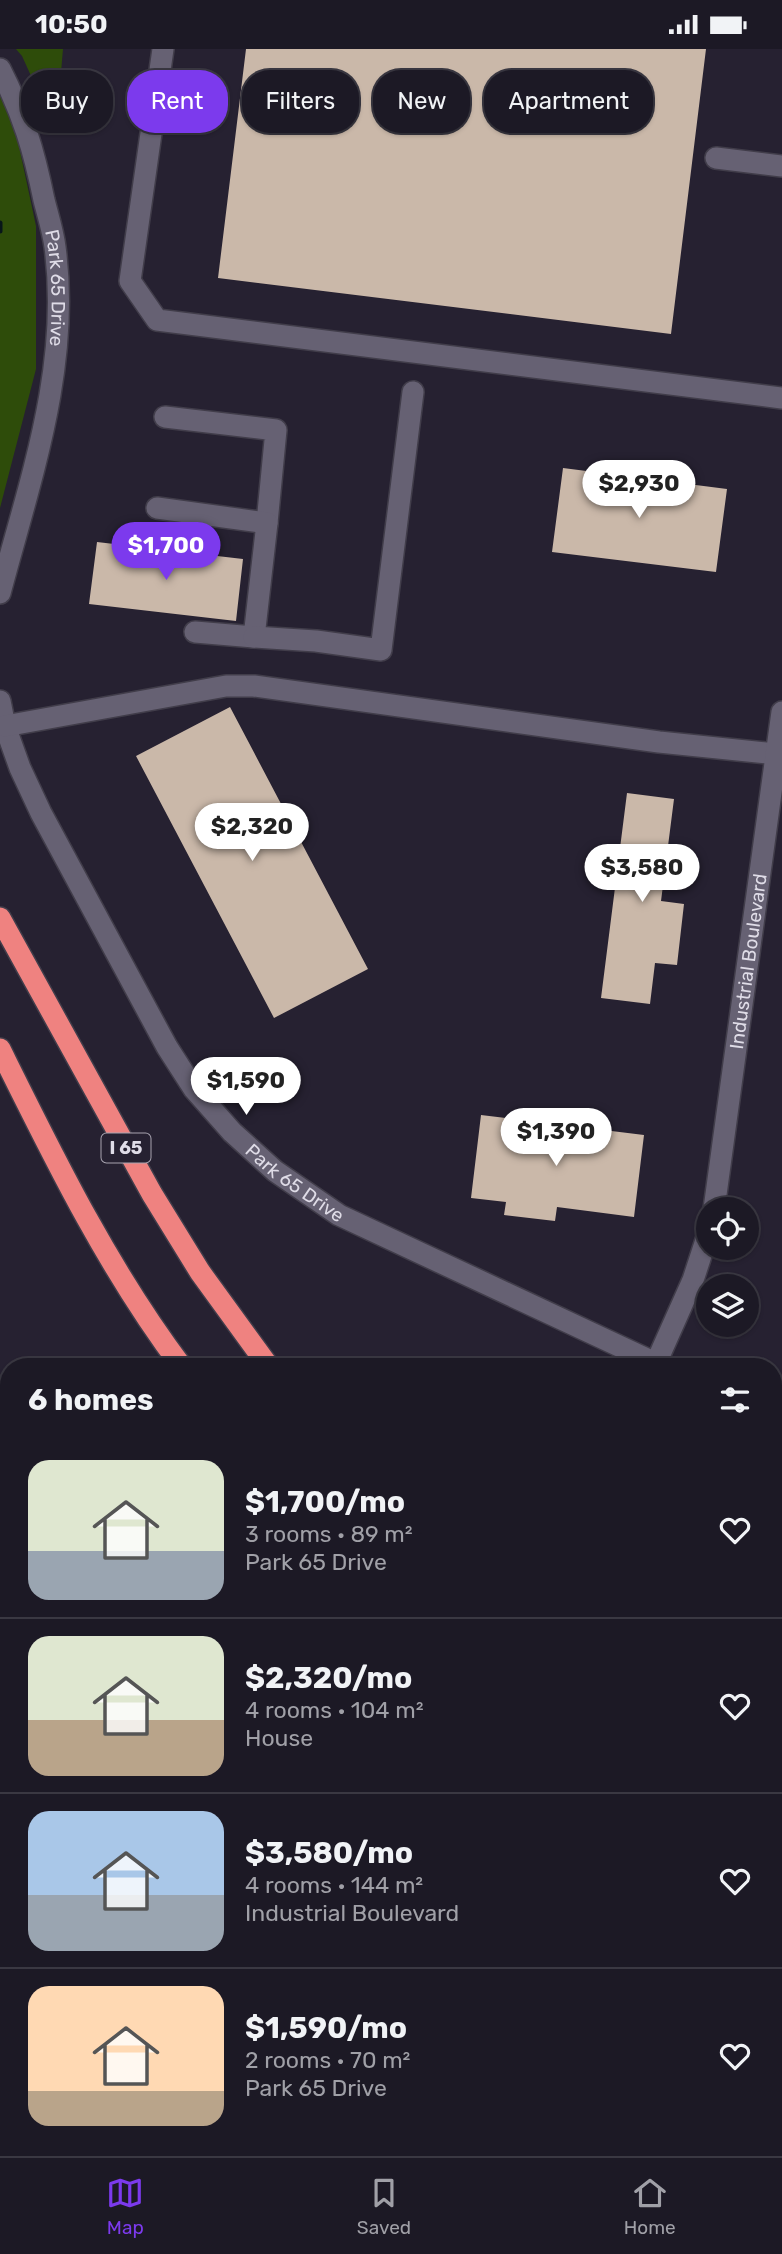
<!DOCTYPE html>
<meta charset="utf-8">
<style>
body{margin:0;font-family:Rubik,sans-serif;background:#292632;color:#f1f3f6;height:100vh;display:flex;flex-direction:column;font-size:26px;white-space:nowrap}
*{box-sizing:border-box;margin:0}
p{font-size:23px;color:#a0a0a7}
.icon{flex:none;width:38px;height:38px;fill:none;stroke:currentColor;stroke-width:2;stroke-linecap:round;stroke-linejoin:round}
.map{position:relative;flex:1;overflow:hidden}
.side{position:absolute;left:0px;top:1309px;width:782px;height:798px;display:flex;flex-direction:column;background:#1c1925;border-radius:28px 28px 0 0;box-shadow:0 2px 5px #0004,0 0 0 2px #3a3842}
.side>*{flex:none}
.hud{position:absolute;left:21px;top:21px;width:740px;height:63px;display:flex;gap:14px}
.controls{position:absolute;left:696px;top:1148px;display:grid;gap:14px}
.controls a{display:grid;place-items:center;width:63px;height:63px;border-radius:50%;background:#1c1925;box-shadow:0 2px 5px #0004,0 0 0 2px #3a3842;font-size:35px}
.price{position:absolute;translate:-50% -60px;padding:0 16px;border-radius:24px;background:#fff;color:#222;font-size:23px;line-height:46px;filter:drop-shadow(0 2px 4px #0008)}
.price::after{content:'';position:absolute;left:50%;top:42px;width:21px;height:16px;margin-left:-10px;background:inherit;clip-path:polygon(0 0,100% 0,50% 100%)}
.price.selected{background:#7c3aed;color:#fff}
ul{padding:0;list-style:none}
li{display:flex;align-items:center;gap:21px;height:175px;padding:0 28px}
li+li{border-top:2px solid #3a3842}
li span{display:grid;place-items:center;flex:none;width:196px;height:140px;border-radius:21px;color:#555}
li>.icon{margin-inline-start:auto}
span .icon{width:84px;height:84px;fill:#fffc;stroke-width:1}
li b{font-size:30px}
h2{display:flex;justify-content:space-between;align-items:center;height:84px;padding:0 28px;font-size:30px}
.chip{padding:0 24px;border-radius:28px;background:#1c1925;box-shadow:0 2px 5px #0004,0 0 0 2px #3a3842;font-size:24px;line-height:63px}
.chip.selected{background:#7c3aed;color:#fff}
.status{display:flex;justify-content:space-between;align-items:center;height:49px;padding:0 35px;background:#1c1925;direction:ltr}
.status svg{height:19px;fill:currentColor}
.tabs{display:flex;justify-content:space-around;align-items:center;height:98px;border-top:2px solid #3a3842;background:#1c1925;font-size:19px;color:#a0a0a7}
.tabs a{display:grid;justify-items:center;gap:4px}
.tabs .selected{color:#7c3aed}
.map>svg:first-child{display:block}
.green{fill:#2e4c0a}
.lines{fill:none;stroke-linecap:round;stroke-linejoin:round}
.stream{stroke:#081619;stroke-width:5}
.building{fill:#cab8a9}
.minor-casing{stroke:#413d4a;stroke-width:24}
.major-casing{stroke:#413d4a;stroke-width:24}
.highway-casing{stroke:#413d4a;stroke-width:24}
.path{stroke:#787482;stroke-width:3.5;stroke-dasharray:3.5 5;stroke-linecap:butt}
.minor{stroke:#666173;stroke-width:21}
.major{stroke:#b8757b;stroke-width:21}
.highway{stroke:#ef8280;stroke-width:21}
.labels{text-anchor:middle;stroke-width:7;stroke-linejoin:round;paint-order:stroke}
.shield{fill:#262131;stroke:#a8a4b0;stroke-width:2}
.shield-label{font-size:18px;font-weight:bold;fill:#dfdce7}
.street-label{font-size:19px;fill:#dfdce7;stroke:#262131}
</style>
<div class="status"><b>10:50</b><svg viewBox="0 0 49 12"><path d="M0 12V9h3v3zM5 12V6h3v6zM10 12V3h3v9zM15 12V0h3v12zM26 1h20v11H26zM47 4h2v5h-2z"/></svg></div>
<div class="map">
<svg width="782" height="2107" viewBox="0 0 782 2107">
<rect width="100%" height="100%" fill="#262131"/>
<!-- green -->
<path class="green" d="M16,0H63L56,82L22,7Z
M0,36L10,55L36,177V320L0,459Z"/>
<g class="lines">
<!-- stream -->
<path class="stream" d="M0,174V182"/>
</g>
<!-- building -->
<path class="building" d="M246,0H706L671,285L218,229Z
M563,419L727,440L716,523L552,503Z
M97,493L243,510L236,572L89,555Z
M230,658L368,920L274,969L136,707Z
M627,744L674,750L661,852L684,855L677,916L655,914L650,955L601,949Z
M481,1066L644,1086L634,1168L557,1158L555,1172L504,1166L506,1153L471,1149Z"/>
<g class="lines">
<defs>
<g id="minor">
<path d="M163,0L130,232L157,271L782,349"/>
<path id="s1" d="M0,20C23,65 34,102 44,151C48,167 53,182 55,198C71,317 30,431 0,544"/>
<path d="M716,109L782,117"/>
<path d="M165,368L276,381L267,474"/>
<path d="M157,459L267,474L254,588L195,583"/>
<path d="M254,588L316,592L381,601L413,343"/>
<path id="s2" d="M0,652L5,677L20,719L41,764L167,998L194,1040L232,1083L275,1122L339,1166L664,1318"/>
<path d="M5,677L226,637H254L659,693L776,705"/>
<path id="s3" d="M714,1160L782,663"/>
<path d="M656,1314L693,1231L709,1182"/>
<path d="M184,2098L191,2107"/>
</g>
<path id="major" d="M774,1633L782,1631
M0,1757H9
M0,1782L9,1783
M0,1803L9,1804
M774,2018L782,2020"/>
<path id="highway" d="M0,869L152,1145L200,1223L269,1318
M0,1000C54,1109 108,1220 182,1318
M774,1788L782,1793
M774,1847L782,1852"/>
</defs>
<!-- minor casing -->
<use href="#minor" class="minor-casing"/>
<!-- major casing -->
<use href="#major" class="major-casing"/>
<!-- highway casing -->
<use href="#highway" class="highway-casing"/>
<!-- path -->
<path class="path" d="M0,1735L9,1736"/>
<!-- minor -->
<use href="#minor" class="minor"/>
<!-- major -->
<use href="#major" class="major"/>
<!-- highway -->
<use href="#highway" class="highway"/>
</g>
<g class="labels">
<!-- shield labels -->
<rect class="shield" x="101.5" y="1084.5" width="49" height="29" rx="5"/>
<g class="shield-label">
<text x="126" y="1105">I 65</text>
</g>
<!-- street labels -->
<g class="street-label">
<text dy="7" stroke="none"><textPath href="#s1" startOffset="228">Park 65 Drive</textPath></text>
<text dy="7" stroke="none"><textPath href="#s3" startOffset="250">Industrial Boulevard</textPath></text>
<text dy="7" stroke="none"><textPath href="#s2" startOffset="574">Park 65 Drive</textPath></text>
</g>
</g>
</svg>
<div class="controls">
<a><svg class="icon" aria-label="locate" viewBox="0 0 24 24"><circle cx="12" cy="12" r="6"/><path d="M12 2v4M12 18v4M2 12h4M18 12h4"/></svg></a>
<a><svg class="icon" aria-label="layers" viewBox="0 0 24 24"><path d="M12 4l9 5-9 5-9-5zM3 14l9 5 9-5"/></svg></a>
</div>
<b class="price" style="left:639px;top:471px">$2,930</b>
<b class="price selected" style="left:166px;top:533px">$1,700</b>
<b class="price" style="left:252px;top:814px">$2,320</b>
<b class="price" style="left:642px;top:855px">$3,580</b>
<b class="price" style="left:246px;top:1068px">$1,590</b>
<b class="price" style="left:556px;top:1119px">$1,390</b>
<div class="hud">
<a class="chip">Buy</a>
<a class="chip selected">Rent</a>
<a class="chip">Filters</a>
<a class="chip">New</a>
<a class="chip">Apartment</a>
</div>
<section class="side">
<h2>6 homes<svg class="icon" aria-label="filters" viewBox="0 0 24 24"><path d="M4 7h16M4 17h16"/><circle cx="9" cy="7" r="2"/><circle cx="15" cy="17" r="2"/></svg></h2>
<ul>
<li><span style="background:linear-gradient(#dfe7d0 65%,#9aa5b1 0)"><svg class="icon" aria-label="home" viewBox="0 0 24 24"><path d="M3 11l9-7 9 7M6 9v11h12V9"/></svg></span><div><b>$1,700/mo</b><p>3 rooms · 89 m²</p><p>Park 65 Drive</p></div><svg class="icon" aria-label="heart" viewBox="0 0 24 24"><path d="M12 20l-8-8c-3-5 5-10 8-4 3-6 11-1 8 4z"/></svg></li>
<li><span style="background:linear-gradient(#dfe7d0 60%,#b9a48a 0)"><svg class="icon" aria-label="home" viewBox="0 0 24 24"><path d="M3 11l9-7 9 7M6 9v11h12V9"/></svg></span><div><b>$2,320/mo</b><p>4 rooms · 104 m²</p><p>House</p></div><svg class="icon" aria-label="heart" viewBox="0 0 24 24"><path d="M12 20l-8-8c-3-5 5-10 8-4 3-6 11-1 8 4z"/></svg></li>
<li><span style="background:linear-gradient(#a9c7e8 60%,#9aa5b1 0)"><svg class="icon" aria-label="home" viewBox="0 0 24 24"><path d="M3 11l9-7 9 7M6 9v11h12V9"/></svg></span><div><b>$3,580/mo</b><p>4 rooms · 144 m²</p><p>Industrial Boulevard</p></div><svg class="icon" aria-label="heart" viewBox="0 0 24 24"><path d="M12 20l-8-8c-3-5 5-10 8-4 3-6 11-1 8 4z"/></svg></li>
<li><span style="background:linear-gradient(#ffd9b3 75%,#b9a48a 0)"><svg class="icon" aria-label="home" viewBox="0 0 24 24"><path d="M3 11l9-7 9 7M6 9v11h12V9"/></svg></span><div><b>$1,590/mo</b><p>2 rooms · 70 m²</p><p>Park 65 Drive</p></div><svg class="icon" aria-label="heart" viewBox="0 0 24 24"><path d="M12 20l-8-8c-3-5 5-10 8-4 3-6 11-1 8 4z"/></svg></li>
</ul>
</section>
</div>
<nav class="tabs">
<a class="selected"><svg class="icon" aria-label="map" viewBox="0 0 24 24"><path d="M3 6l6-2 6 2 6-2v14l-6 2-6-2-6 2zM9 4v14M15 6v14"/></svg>Map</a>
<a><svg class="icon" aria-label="saved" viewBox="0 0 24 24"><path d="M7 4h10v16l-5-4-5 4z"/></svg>Saved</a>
<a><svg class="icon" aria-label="home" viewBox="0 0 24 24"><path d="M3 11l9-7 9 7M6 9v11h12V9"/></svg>Home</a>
</nav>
